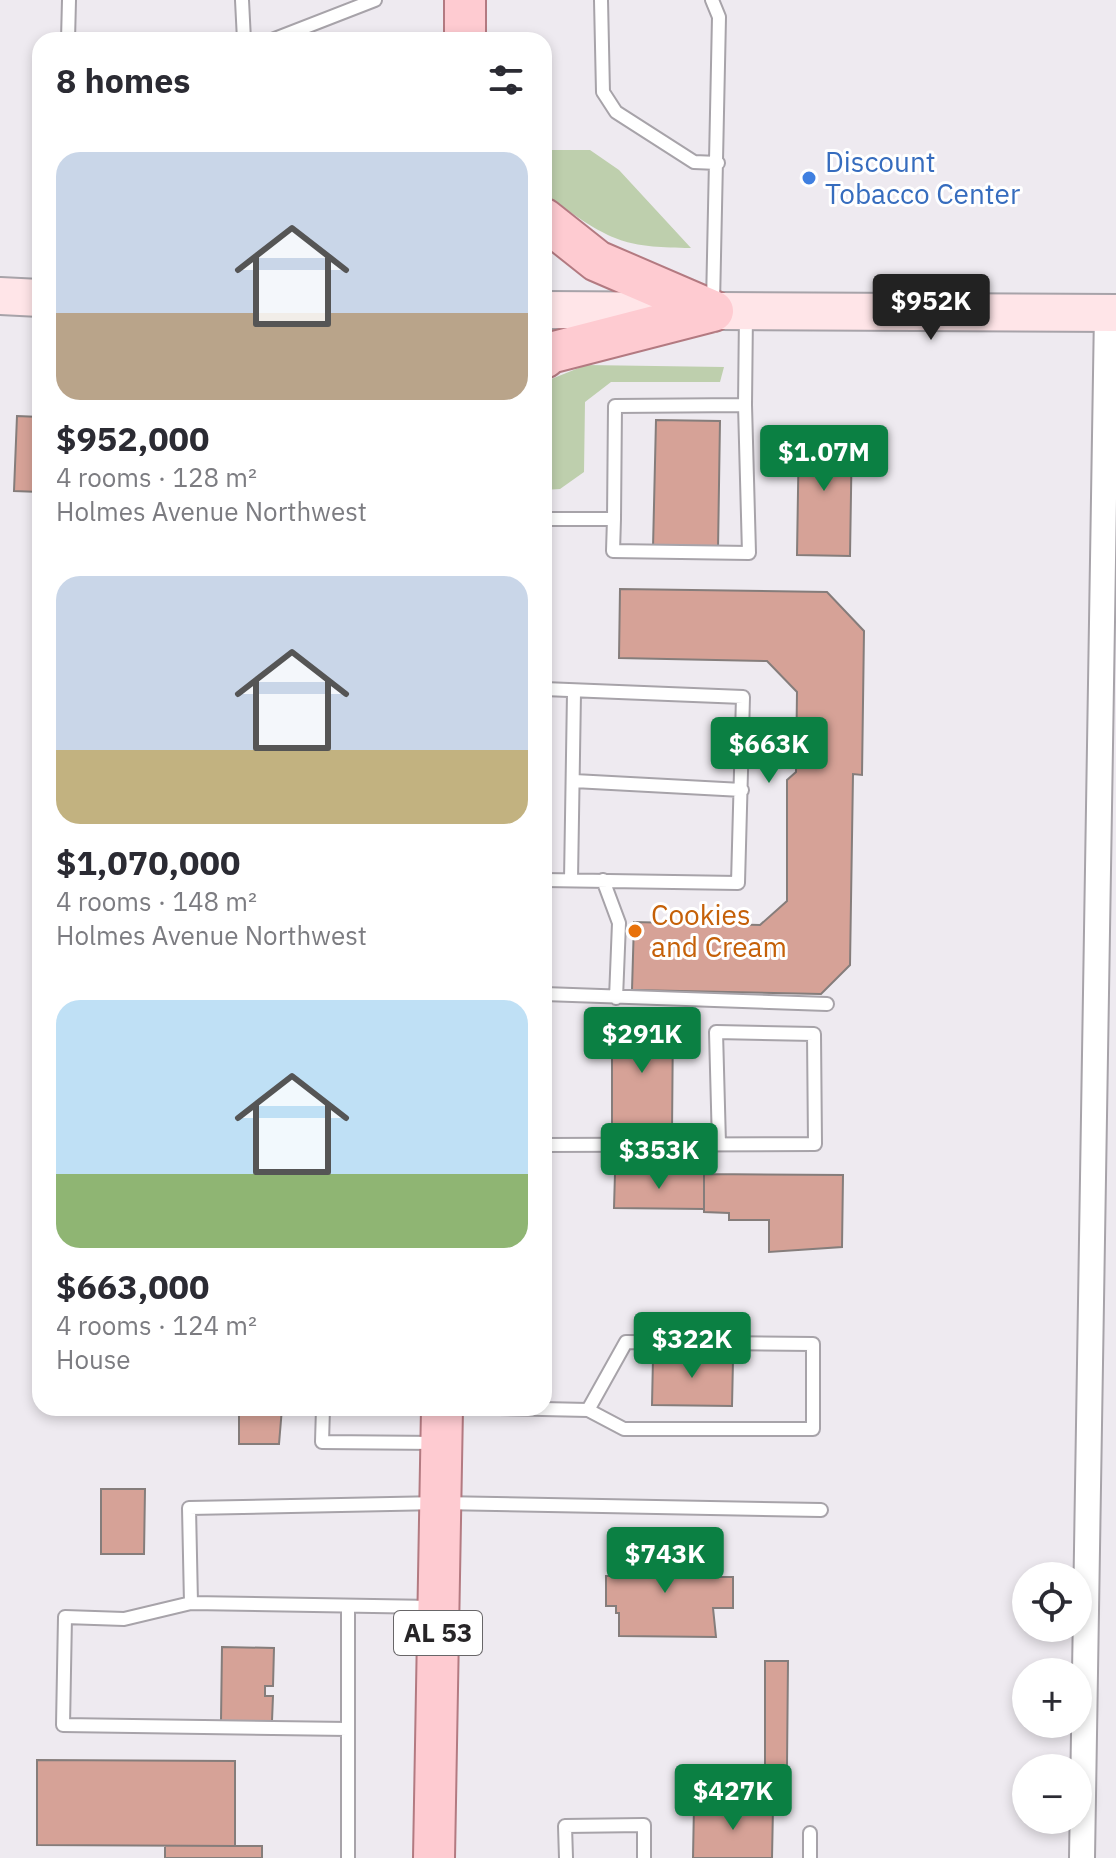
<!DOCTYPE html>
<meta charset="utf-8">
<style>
body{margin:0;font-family:"IBM Plex Sans",sans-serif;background:#f2f2f3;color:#2b2b33;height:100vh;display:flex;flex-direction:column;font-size:30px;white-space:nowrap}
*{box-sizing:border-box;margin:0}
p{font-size:26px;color:#7c7c81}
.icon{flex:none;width:44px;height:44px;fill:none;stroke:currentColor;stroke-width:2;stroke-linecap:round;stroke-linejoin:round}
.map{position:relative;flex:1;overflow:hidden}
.sheet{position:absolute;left:32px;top:32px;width:520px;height:1384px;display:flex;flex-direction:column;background:#fff;border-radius:24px;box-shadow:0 4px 12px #0003}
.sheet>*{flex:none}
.fabs{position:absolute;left:1012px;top:1562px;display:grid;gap:16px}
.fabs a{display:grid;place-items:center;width:80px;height:80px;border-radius:50%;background:#fff;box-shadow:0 4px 12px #0003;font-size:40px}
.price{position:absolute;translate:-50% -68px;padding:0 18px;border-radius:8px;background:#0b8043;color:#fff;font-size:26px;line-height:52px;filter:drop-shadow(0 2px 4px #0008)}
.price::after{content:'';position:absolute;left:50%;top:48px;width:24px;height:18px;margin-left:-12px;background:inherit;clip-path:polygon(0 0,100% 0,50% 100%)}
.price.selected{background:#222;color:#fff}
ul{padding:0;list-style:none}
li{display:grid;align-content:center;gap:16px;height:424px;padding:0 24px}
li span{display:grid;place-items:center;height:248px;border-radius:24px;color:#555}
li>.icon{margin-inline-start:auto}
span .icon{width:144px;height:144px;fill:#fffc;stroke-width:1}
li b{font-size:34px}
h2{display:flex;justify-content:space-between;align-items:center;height:96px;padding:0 24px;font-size:34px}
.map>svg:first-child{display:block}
.green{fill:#becfad}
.building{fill:#d6a297;stroke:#857d7b;stroke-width:2}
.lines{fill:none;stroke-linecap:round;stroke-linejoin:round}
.lane-casing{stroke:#a7a3a9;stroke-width:16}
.street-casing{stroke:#a7a3a9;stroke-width:28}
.secondary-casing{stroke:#a7a3a9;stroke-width:40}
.primary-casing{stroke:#b37a81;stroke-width:44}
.lane{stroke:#fff;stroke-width:12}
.street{stroke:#fff;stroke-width:24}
.secondary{stroke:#ffe5e8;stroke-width:36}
.primary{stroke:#fecbd1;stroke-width:40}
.shop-dot{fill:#3f7fe0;stroke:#fff;stroke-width:3}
.food-dot{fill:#e8710a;stroke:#fff;stroke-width:3}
.labels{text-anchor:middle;stroke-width:6;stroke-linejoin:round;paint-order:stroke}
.shield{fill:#fff;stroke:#686668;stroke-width:2}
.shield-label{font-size:26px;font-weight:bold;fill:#272527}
.shop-label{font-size:28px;fill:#366cbe;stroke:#fff;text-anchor:start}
.food-label{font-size:28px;fill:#c56008;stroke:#fff;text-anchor:start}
</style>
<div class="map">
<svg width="1116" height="1858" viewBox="0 0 1116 1858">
<rect width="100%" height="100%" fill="#eeeaf0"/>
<!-- green -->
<path class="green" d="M544,150H590L619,170L691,248C631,247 615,244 566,209L557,220L544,201Z
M586,365L724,367L720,382H611L585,402L584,472L560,489L544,490V382Z"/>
<!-- building -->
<path class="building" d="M17,416L40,417V492L14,491Z
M656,420L720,421L718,550L653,548Z
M799,429L852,431L850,556L797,555Z
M620,589L827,592L864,631L862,775L853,774L850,965L821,994L632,990L634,922L760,925L787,901V780L796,772L797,692L767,661L619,658Z
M612,1018H673L672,1133H612Z
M615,1173L704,1174V1209L614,1208Z
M704,1174L843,1175L842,1247L769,1252V1220H729V1213L704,1212Z
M679,1349L708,1350V1359L733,1360L732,1406L652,1405L653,1358H679Z
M239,1408H282L279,1444H239Z
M101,1489H145L144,1554H101Z
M629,1544L664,1547V1569H674L675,1561H705V1569H712V1577H733V1608H713L716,1637L619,1636V1613H616V1606H606V1576H616L620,1547Z
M222,1647L274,1648L273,1686H265V1696H273L272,1721H221Z
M765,1661H788L787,1766H765Z
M37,1760L235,1761V1846L37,1845Z
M694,1805L773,1807L772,1858H693Z
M165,1846H262V1858H165Z"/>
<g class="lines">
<defs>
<path id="lane" d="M242,0L244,40
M601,0L603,92L616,112L694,162L718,163
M712,0L719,17L713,304
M68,40L69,0
M272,40L375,0
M544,519H614L615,406L745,405L746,313
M614,519L613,551L749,553L745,405
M544,689L743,697L738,883L544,880
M574,781L742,790
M571,880L574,693
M603,880L619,923L616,998
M544,994L827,1004
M544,1145L815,1144L814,1034L716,1032L719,1144
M323,1408L322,1442L438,1443
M500,1408L588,1410L624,1429H813V1344L626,1342L588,1410
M191,1603L124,1619L65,1617L63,1725L348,1729
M433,1607L191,1603L189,1508L440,1503L821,1510
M348,1858V1606
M566,1858L565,1826L644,1825V1858
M810,1858V1833"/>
<path id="street" d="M1082,1858L1107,313"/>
<path id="secondary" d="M0,296L40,298
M544,310L1116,313"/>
<path id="primary" d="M465,40V0
M544,219L597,261L713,311
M544,358L550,353L713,311
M434,1858L442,1408"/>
</defs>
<!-- lane casing -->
<use href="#lane" class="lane-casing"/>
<!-- street casing -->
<use href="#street" class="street-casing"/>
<!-- secondary casing -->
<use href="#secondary" class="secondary-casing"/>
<!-- primary casing -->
<use href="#primary" class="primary-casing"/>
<!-- lane -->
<use href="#lane" class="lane"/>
<!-- street -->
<use href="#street" class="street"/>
<!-- secondary -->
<use href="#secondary" class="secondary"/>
<!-- primary -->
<use href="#primary" class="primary"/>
</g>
<!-- markers -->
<circle class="shop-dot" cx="809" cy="178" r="8"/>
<circle class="food-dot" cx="635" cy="931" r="8"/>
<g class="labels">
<!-- shield labels -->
<rect class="shield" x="394" y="1611" width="88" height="44" rx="6"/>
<g class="shield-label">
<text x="438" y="1642">AL 53</text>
</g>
<!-- shop labels -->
<g class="shop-label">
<text x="825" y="172">Discount<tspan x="825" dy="32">Tobacco Center</tspan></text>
</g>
<!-- food labels -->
<g class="food-label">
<text x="651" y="925">Cookies<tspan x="651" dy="32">and Cream</tspan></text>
</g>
</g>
</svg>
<div class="fabs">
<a><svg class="icon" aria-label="locate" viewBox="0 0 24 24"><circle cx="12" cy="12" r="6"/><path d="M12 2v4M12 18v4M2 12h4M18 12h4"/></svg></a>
<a>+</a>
<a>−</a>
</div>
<b class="price selected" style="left:931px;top:342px">$952K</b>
<b class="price" style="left:824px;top:493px">$1.07M</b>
<b class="price" style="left:769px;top:785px">$663K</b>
<b class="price" style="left:642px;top:1075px">$291K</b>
<b class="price" style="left:659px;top:1191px">$353K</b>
<b class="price" style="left:692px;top:1380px">$322K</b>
<b class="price" style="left:665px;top:1595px">$743K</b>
<b class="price" style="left:733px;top:1832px">$427K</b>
<section class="sheet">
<h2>8 homes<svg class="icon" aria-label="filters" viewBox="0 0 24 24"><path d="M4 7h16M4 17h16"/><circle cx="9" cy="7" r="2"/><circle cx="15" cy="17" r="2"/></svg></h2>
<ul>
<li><span style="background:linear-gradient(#c9d6e8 65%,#b9a48a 0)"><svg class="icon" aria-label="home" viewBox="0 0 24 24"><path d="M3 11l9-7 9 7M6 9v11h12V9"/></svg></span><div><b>$952,000</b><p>4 rooms · 128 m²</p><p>Holmes Avenue Northwest</p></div></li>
<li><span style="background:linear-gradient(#c9d6e8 70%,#c2b280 0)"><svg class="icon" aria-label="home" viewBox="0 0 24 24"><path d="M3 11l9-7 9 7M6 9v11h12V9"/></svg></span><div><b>$1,070,000</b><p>4 rooms · 148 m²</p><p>Holmes Avenue Northwest</p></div></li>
<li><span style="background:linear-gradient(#bfe0f5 70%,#8fb573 0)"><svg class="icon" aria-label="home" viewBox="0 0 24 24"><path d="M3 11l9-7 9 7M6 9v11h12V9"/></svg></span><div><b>$663,000</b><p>4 rooms · 124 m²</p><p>House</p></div></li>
</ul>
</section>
</div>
